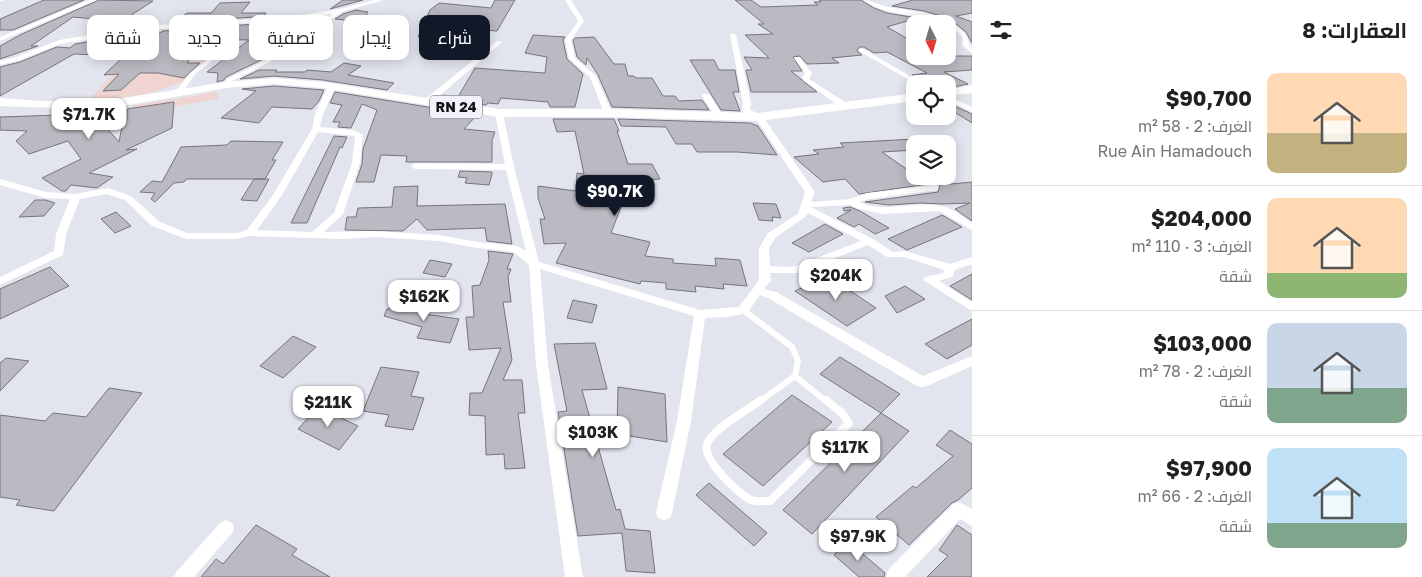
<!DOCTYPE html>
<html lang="ar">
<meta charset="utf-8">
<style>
body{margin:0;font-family:"Golos Text",Cairo,sans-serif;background:#f6f6f6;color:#202124;direction:rtl;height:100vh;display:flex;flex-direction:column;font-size:19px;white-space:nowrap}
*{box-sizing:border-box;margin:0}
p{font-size:16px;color:#757577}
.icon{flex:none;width:28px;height:28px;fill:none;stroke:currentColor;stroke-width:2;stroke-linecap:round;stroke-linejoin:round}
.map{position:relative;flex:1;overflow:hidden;direction:ltr}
.details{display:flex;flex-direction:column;background:#fff;width:450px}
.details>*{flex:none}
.banner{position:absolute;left:15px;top:15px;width:475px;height:45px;direction:rtl;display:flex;gap:10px}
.needle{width:32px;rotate:175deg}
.buttons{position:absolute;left:906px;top:15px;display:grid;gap:10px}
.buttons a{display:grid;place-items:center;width:50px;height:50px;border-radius:10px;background:#fff;box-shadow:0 2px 12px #0003;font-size:25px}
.price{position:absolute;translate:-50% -42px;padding:0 11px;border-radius:10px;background:#fff;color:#222;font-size:16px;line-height:32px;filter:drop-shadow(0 1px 2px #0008)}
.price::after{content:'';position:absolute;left:50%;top:30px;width:15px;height:11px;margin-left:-8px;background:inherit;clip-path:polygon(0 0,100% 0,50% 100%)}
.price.on{background:#111827;color:#fff}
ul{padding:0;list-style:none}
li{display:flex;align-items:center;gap:15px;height:125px;padding:0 15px}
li+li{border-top:1px solid #e0e0e0}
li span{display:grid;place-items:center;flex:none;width:140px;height:100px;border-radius:10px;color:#555}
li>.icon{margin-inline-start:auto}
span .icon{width:60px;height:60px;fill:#fffc;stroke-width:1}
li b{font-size:21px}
h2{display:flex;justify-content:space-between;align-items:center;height:60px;padding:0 15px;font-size:21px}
.pill{padding:0 18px;border-radius:10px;background:#fff;box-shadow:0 2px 12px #0003;font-size:18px;line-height:45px}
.pill.on{background:#111827;color:#fff}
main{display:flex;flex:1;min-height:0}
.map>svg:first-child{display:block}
.medical{fill:#efd4d2}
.building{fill:#bbb9c1;stroke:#76747c}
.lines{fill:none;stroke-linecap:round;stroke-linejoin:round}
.lane-far1{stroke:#fff;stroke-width:6}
.lane{stroke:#fff;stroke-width:8}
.street{fill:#fff;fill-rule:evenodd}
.primary{fill:#fff;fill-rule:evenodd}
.labels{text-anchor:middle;stroke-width:4.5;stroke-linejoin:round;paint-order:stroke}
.shield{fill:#f1f2fb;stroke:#56565b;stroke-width:1}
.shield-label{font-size:14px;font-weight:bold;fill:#131316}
</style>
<main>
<section class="details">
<h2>العقارات: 8<svg class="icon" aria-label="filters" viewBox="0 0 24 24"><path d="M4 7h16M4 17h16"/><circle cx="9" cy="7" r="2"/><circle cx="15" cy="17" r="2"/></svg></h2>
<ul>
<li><span style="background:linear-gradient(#ffd9b3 60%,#c2b280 0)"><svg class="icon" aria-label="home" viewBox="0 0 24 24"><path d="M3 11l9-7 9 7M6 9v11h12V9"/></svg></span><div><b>$90,700</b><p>الغرف: 2 · 58 m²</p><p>Rue Ain Hamadouch</p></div></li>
<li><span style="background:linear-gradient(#ffd9b3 75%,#8fb573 0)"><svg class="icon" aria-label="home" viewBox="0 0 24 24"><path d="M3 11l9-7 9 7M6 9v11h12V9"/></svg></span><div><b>$204,000</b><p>الغرف: 3 · 110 m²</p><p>شقة</p></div></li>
<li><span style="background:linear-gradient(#c9d6e8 65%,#7fa58c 0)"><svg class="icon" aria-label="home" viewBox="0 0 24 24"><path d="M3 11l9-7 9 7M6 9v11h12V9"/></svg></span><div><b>$103,000</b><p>الغرف: 2 · 78 m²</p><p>شقة</p></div></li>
<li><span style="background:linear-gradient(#bfe0f5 75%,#7fa58c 0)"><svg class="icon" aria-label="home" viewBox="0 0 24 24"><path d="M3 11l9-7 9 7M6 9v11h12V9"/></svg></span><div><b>$97,900</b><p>الغرف: 2 · 66 m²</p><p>شقة</p></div></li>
</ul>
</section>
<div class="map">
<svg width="972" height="577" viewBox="0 0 972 577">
<rect width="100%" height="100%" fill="#e3e5ee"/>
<!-- medical -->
<path class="medical" d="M206,60L192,78L155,92L129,97L88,101L125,61Z
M217,92L219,99L132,114V106Z"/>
<!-- building -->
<path class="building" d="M44,0H84L13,30H0V19Z
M99,0L153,1L108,30L87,34L104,20L73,17L31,46H38L0,59V46L22,34Z
M343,0H363L330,9Z
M495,0H515L497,31L484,30L466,44L450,42L453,38L418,37L430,10L439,3L491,8Z
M735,0H751L761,7L818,5L814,2H821L819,0H861L874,8L887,13L917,18L887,27L915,43V56H972V70L944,72L968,84L948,88V84H926L912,75L927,73L887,52L874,53L864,47H859L857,51L862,55L832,58L839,63L807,64L800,56L793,57L802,71H791L817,92H751L746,70H752L744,57L769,58L745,35L773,34L758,24H764Z
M913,0H972V13L956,16L972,22V43L966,32L948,18L924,11L892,6Z
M250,2L241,13H266L264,16H271L175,22L187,13H211L220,3Z
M356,10L368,12L362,22L335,19L343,14Z
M322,19L285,44H282L263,59L226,77L224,80L217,82L218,73L207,72L249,40L206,39L187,63H200L184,78L158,73H140L121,90L103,91L119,74L104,75L124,56L74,54L0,96V67L20,62L57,47L70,48L75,44L137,34L156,35L163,31Z
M533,35L565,37L563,40L567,59L583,74L575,107H550L548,102L501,98L498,104L488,103L486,105L440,98L443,95L458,97L475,68L545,73L547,57L525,53Z
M594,37L614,64H625L628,76H634L636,78H652L663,96H675L679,101L702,100L709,110L612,107L598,75L587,58L586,65L577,57L573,40L575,38Z
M690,60H714L719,70H735L739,92H733L740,111L721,110Z
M344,63L361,66L348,75L394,83L387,90L323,80L274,76L240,79L259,70H277L275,72H305L307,70L331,72Z
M274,86L324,90L319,101L312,109L272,107L259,123L221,118L256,91L242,89Z
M335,92L477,115L464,129L495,132L492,140V162H406L407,156L381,155L374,182H356L362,164L363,149L377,110L362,104L351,128L338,127L340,122H333L342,105L330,103Z
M174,102L172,128L126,150L137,149L89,173L113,177L97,188L71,185L66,191H62L42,178L81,159L68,141L29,154L16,141L27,131L0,130V117L90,114L97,123L105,126L119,142L123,121L127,120V109Z
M948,103L972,114V123L948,108Z
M553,119H614L619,131H617L628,164H652L660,179L644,180L636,201L624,199L611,233L650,242L645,256L673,259V263L716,266L715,258L740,260L747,286L723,284L724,289L695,286L696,292L666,289V283L641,281L640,284L556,263L566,243L544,244L540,219H545L538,198V186L576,191L577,173L584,174L575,131L557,132Z
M618,119L750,123L758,126L777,155L737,152H697L692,144H676L666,127L621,126Z
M334,136L347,137L342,148L340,147L307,223H291Z
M915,139V150L882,152L928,184L859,194L845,179L823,182L794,157L819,154L813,150L844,147L840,143Z
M231,141L283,142L272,160H276L265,179H186L184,182L174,183L155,202L151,199L155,193L140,192L152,181L162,182L181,147L227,145Z
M460,171L492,172V174L489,185L465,183L467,178L458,177Z
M254,179H269L257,201L241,200Z
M972,182V221L955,209L970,203L943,204L920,203L889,205L865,202L938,192L940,185Z
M418,186L417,206L505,204L512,244L487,241L485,228L427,230L417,219L403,231L345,230L347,217H356L358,208L392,207L394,187Z
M35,200H46L55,203L44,216L19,217Z
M753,203L776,204L781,218L772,217L773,221L759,220Z
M850,207L860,211L889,228L875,234L859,224L854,227L837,218L851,210L844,211L843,208Z
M116,212L131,226L115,233L101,219Z
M942,215L962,227L907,250L888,239Z
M825,224L843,234L809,252L792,243Z
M488,251L513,254L507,269H511L508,277L511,302H503L512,360L503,380H522L525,413H518L525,468L505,469L504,454L486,455L485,416L469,415L470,393H482L501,348L469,350L466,317H474L472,286L480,285L489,260Z
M430,260L452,264L445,277L423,273Z
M50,267L69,286L0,319V289Z
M972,274V300L950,286Z
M823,278L832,284L837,282L876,308L847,326L795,291Z
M905,286L925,299L897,313L885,296Z
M396,300L422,307L418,313L459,319L450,343L417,338L422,327L384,316L387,309H389Z
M573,300L597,305L592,323L567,318Z
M972,319V345L947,359L925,344Z
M293,336L316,347L283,378L260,366Z
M595,343L607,389L582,390L616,510L620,509L625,529L650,531L655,573L626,571L622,533L578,536L558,412L567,411L554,344Z
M840,357L900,394L881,413L820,374Z
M6,358L29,361L0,391V363Z
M381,367L419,372L411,396L424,398L413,430L385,426L389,415L363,411Z
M618,387L665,394L667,442L617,434Z
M109,388L142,393L54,511L16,505L20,500L0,497V415L45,421L53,413L86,417Z
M792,395L832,422L763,486L723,454Z
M318,407L358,426L339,450L298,429Z
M881,413L909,431L812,534L783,510Z
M950,430L972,444V488L958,500L952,503L909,545L876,517L913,486L916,488L953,456L936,445Z
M709,483L767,533L754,546L696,495Z
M256,525L297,549L292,555L330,577H201L216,559L223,564Z
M957,525L972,535V577H927L948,556L939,550Z
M848,541L885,573L884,577H859L834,555Z"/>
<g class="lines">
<!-- lane-far1 -->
<path class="lane-far1" d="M743,310L792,347L798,361L795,376
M795,376L827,402
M759,402L795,376"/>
<!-- lane -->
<path class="lane" d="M761,400C747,410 713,429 707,444C702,460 738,493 751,500C756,502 764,501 770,501L849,423L842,413L826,400"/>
<!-- street -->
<path class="street" d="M0,0H4L1,2Z
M89,0H97L0,41V37Z
M374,0H383L342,12L268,63L232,81L226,87L223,85L227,79L264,61L332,14L297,20L147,30L60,44L20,60L0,65V61L16,57L59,40L147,26L297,16L340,9Z
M565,0H571L584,21L571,40L575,58L596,76L612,113L611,115L604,113L590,77L569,59L565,40L578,21Z
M863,0C873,0 880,6 889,7C914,12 961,13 969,43C970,47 972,48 972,53L963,46L962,36C937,8 892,22 863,0Z
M733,33L736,35L751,103L750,110L762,115L815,192L811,202L850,199L867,193L935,185L938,186V190L869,199L859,202C886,214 913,200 941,206C953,208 962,217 972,223V230L939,211L884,214L859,209L850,205L811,207L873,239L893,252L905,251L950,264L972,257V264L955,270L952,277L939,281L972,302V311L923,280L925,277L943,273L944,270L904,257H887L868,245L798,273H770L771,280L764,289L776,292L923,376L972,356V366L927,386L922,387L917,386L768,298L760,295L747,313L727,317L705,318L691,421L672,513L670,518L664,520L658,518L656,513L677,421L694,316L540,269L548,365L583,577H565L536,365L529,265L514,252L477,248L439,241L375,237L345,239L249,236L238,239H186L152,226L125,200L107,194L80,199L66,234L63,255L0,285V277L54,251L56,234L70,199L46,198L0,185V179L46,192L75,194L108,188L131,196L160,222L187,233H237L247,230L273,195L312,129L315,114L328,86L332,84L336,86L323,114L320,127L353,130L363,135L360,163L343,214L324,232L375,231L439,235L477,242L517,246L526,251L506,170L415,169L411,166L415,163L505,164L495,113L499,111L503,113L514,167L539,262L700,310L739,307L759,280V248L768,233L798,214L805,192L756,119L742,111L743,103L730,35ZM318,132L355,136L352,163L334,213L312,232L257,230L282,195ZM808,213L861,241L793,267L770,266L769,248L776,237L805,217Z
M497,41L502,42L430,104H424V100Z
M228,44L233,45L195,74L181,95H175L174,93L191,72Z
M859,49H863L924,84H916L859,51Z
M795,57H799L812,73L809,79L848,104V108H842L804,81L802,78L805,73L794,58Z
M703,94H709L723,116L722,118H716L702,96Z
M948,96L972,107V112L948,101Z
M959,502L972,509V526L960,519L905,577H886L888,570L953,504Z
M226,520L232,523L234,528L232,533L194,577H174L177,571L220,523Z"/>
<!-- primary -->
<path class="primary" d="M274,78L323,82L499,109H608L759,113L915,93V101L759,121L608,117H499L323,88L274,84L226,88L123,106L83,109L0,106V98L42,101H83L123,98L226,82Z
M972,85V93L948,96V90Z"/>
</g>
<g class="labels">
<!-- shield labels -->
<rect class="shield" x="430" y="95.5" width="52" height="23" rx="4"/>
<g class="shield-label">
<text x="456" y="112">RN 24</text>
</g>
</g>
</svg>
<div class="buttons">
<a><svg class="needle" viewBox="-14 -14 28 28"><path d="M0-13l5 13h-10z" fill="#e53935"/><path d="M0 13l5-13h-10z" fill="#757577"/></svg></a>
<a><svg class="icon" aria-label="locate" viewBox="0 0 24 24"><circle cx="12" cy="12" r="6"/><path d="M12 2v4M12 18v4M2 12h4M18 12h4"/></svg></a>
<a><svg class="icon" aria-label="layers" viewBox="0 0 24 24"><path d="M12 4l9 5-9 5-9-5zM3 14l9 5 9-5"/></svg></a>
</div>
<b class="price" style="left:89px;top:140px">$71.7K</b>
<b class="price on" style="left:615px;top:217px">$90.7K</b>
<b class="price" style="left:836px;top:301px">$204K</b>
<b class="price" style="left:424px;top:322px">$162K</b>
<b class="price" style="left:328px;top:428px">$211K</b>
<b class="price" style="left:593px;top:458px">$103K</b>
<b class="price" style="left:845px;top:473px">$117K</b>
<b class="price" style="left:858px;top:562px">$97.9K</b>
<div class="banner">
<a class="pill on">شراء</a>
<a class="pill">إيجار</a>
<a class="pill">تصفية</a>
<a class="pill">جديد</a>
<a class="pill">شقة</a>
</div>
</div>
</main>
